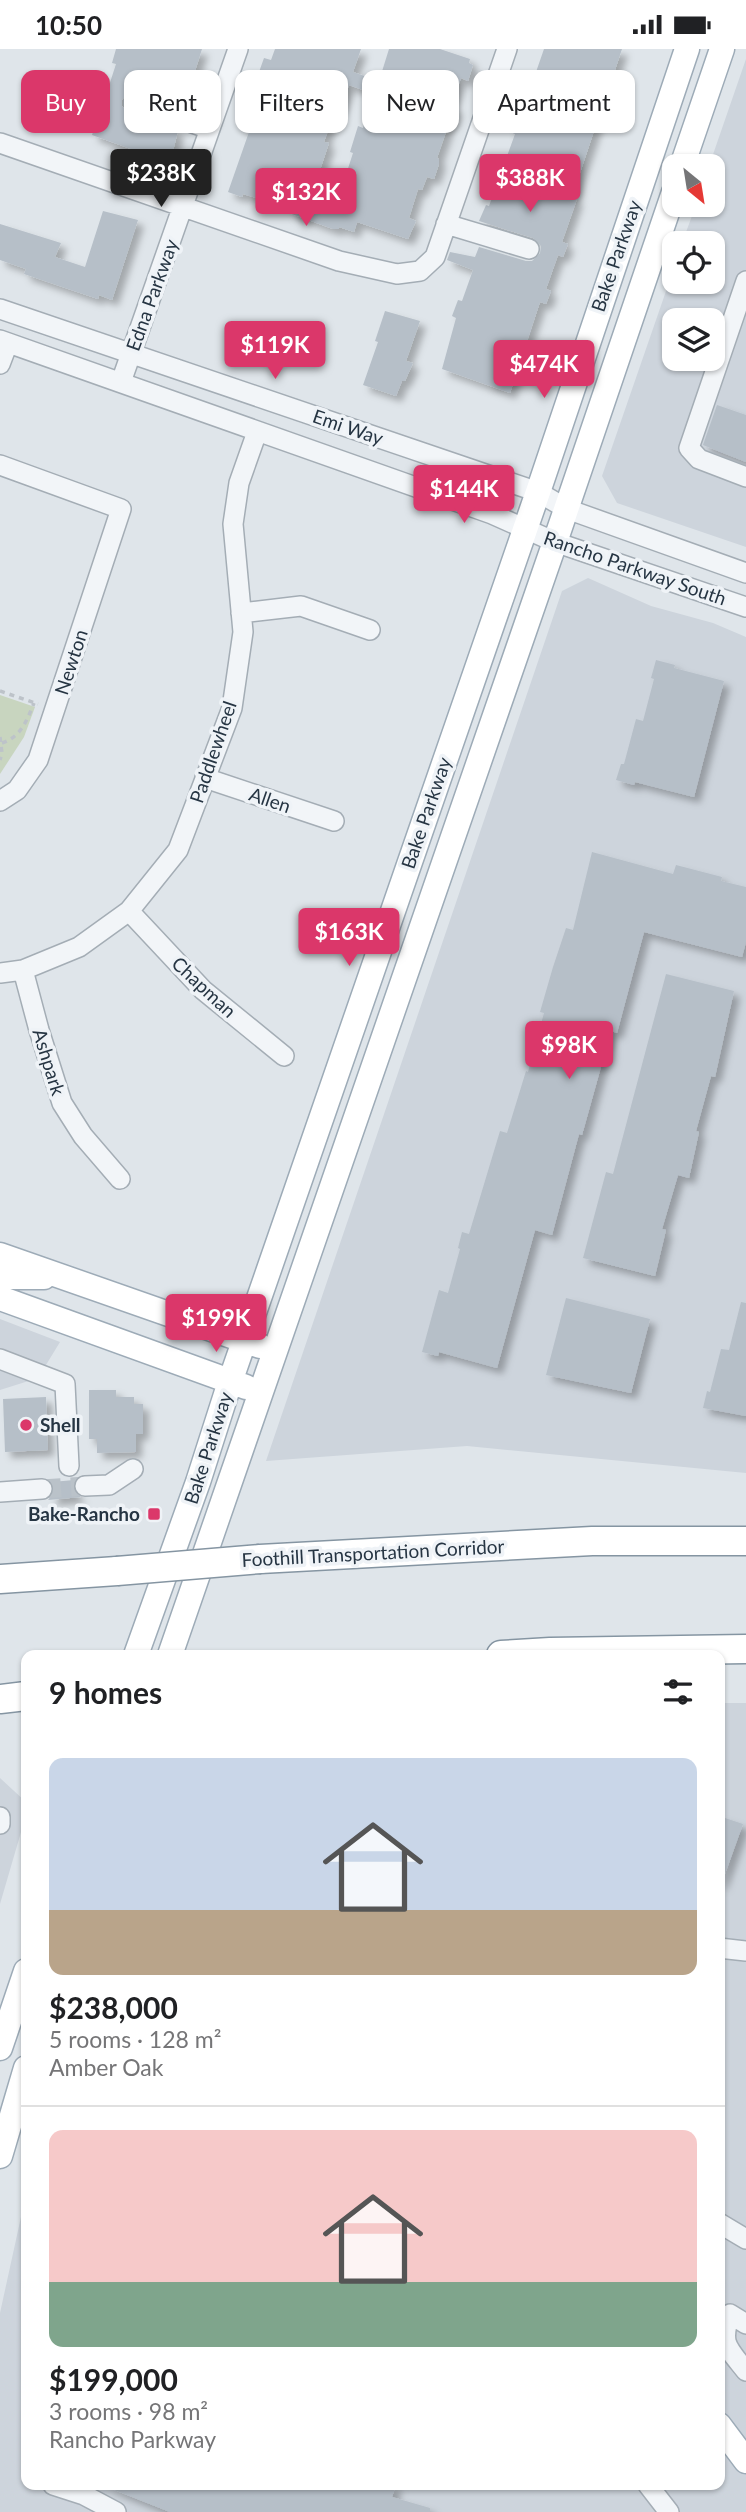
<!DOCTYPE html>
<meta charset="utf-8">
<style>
body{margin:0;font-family:Lato,sans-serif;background:#f2f2f2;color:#202124;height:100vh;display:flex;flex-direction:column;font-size:26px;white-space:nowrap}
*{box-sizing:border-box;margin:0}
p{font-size:23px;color:#757577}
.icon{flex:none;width:38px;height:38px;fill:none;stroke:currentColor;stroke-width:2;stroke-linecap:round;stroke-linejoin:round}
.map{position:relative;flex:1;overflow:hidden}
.panel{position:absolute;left:21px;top:1601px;width:704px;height:840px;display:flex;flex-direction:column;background:#fff;border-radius:14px;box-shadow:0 2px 5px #0004}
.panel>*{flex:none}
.top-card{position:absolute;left:21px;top:21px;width:705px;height:63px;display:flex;gap:14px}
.needle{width:46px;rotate:150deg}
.tools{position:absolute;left:662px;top:105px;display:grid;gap:14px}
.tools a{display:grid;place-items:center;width:63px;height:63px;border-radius:14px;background:#fff;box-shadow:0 2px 5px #0004;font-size:35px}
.price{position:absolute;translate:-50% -60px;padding:0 16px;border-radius:7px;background:#db376a;color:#fff;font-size:23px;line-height:46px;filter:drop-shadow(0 2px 4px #0008)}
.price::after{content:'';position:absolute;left:50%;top:42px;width:21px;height:16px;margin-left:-10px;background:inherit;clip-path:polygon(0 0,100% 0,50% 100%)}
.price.active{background:#222;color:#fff}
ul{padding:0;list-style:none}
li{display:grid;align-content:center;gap:14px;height:371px;padding:0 28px}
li+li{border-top:2px solid #e0e0e0}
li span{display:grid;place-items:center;height:217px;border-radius:14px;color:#555}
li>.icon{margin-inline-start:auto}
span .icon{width:126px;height:126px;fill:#fffc;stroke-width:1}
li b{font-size:30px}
h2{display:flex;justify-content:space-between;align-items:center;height:84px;padding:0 28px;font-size:30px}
.pill{padding:0 24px;border-radius:14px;background:#fff;box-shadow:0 2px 5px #0004;font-size:24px;line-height:63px}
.pill.active{background:#db376a;color:#fff}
.status{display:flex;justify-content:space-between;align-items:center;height:49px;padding:0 35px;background:#fff;direction:ltr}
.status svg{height:19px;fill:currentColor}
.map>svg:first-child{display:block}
.built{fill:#cdd4dc;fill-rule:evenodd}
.green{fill:#c8d5bf}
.building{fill:#b6bfc8;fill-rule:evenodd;filter:url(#shadow)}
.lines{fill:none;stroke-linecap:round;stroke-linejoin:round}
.minor-tunnel{stroke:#bac2c9;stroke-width:19;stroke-dasharray:19 10;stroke-linecap:butt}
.minor-casing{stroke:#a4adb5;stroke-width:22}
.major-casing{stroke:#9dabb7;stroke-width:27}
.highway-casing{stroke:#8595a2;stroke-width:31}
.path{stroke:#bdc3c9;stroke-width:3.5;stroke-dasharray:5 5;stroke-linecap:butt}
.minor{stroke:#f2f5f8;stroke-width:19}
.major{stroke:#fff;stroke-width:24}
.highway{stroke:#fff;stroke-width:28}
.highway-bridge-casing{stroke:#8595a2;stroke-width:31;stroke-linecap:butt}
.highway-bridge{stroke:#fff;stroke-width:28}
.poi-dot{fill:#db376a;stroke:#eff3f7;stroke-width:2.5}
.labels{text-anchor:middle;stroke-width:7;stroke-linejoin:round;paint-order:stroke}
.street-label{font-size:19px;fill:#263543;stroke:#eff3f7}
.poi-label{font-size:19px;font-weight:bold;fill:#263543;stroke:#eff3f7;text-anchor:start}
</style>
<div class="status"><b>10:50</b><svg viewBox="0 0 49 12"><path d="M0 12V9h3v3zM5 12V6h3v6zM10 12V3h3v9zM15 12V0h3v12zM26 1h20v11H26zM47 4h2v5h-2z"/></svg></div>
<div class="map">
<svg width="746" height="2463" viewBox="0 0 746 2463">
<defs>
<filter id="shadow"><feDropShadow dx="6" dy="6" stdDeviation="3.5" flood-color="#0004"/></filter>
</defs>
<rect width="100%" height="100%" fill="#dfe5ea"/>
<!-- built -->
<path class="built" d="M746,10V498L617,454L602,427L674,219V233H712V194H682L696,156H712V117H709ZM674,271H712V310H674Z
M588,529L651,557L713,574L746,588V1424L467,1397L266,1412L562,542Z
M0,1270L60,1293L38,1329L0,1341Z
M719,1654H746V2463H0V2264L26,2145V2436H719Z
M0,1729L26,1753V1766L0,1855Z"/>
<!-- green -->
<path class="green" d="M0,646L35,658L24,688L0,725Z"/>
<!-- building -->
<path class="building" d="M116,0H202L189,41L195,43L188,60L137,42L127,44L122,51V57L129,65L178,82L170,114L92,86L96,74L92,72L101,47L105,49L116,15L112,14Z
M275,0H361L353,23L379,32L389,0H440L470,10L469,14L473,16L468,32L461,29L451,57L457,59L453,72L448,77L437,109L439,110V115L434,130L427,128L422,141L418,140L409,169L416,172L408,190L357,173L354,183L339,178V180H333L289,164L291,156L264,148L263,151L243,145L242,148L228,143L249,83L242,81L264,25L259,23L264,9L271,11ZM349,36L374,45L363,79L358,77L350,103L353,104L342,138L317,130L329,94L324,93L336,59L340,61Z
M544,0H622L604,54L609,55L604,69L599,67L572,148L577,150L562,193L568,195L563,208L558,206L546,240L551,242L546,255L540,253L510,344L442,320L456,269L452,267L458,251L462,252L473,221L447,211L450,203L475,208L479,198L526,212H532L540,204L541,197L533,189L479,172L486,156L489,157L515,85L510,83L515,67L520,69Z
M103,162L138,171L112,251L99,246L98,250L24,225L26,220L0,211V175L61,194L55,208L85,218Z
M385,262L420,272L406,312L413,314L405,332H402L396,347L363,336L378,293L375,292Z
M717,356L746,366V413L703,396Z
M656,611L675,616L674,619L724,632L694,748L635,733L634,736L616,731L621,715H624L636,670L643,672L654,630L651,629Z
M592,803L673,825L676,816L722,828L721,832L746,838V893L742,908L644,883L617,984L611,982L582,1086L579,1085L552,1186L535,1181L497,1319L439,1303L438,1307L422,1303L439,1241L448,1244L460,1200L458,1199L462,1183L469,1185L500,1082L507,1084L526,1022L528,1023L544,964L540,963L553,918L566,879L573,881Z
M666,925L734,942L715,1028L711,1027L696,1082L699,1083L689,1129L678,1126L662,1180L666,1181L655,1227L583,1209L606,1123L613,1125Z
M566,1249L650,1270L631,1344L546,1326Z
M741,1253L746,1254V1367L703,1359L707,1342L710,1343L721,1300L729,1301Z
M89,1341H116V1348H134V1355H143V1385H136V1403L97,1404V1390H89Z
M46,1348L48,1401L5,1403L3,1350Z
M74,1431V1443L81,1448L48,1451L53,1445L52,1433Z
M719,1767L743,1775L721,1836L719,1835Z
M102,2436H396L392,2448L430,2459V2463H170Z"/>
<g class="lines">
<!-- minor-tunnel -->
<path class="minor-tunnel" d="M42,1440L85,1437"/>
<defs>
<path id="minor" d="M134,54L210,80
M0,94L339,212L397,225L420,222L435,208L507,0
M446,175L529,200
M746,232L689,399L699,410L746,428
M0,260L538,443L567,460L746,524
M0,291L492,465L555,493L746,558
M0,315L8,294
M121,333L238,0
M0,416L121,460L38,711L17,741L0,752
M241,564L301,557L370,581
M205,729L334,772
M129,862L203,941L284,1007
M23,921L39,981L62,1054L83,1087L120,1130
M0,924L23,921L79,898L129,862L178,801L232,659L243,583L233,475L239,434L257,383
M0,1310L65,1335L69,1417
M85,1437L109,1436L133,1420
M0,1443L42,1440
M0,1768V1775
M719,1899L746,1902
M719,2174L746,2190
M746,2275L730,2265C720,2295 727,2298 746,2322
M53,2436L84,2446L116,2463
M648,2436L669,2463"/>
<path id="major" d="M682,117L722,0
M0,1206L260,1297
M0,1228H44
M0,1249L246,1338
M136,1606L198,1433L230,1333L538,443L687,0
M170,1606L555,493L674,143
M0,1999L26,1922
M0,2107L26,2019
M719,2376L746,2412"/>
<path id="highway" d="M260,1510L592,1492H746
M0,1530L117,1522
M501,1606L550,1603L746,1600
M0,1650L26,1647"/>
</defs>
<!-- minor casing -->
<use href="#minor" class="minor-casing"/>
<!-- major casing -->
<use href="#major" class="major-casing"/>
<!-- highway casing -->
<use href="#highway" class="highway-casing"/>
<!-- path -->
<path class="path" d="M0,642L38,655
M0,688L2,704L0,711
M2,694C21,688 27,671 34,654"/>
<!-- minor -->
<use href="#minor" class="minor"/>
<!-- major -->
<use href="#major" class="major"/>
<!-- highway -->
<use href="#highway" class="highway"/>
<defs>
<path id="highway-bridge" d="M117,1522L260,1510"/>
</defs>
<!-- highway-bridge casing -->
<use href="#highway-bridge" class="highway-bridge-casing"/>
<!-- highway-bridge -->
<use href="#highway-bridge" class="highway-bridge"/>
</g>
<!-- markers -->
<g class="poi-dot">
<circle cx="26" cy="1376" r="7"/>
<rect x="147" y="1458" width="14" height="14" rx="3.5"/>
</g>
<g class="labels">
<!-- street labels -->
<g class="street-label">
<text transform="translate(616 207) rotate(-71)" y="7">Bake Parkway</text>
<text transform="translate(152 246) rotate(-70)" y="7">Edna Parkway</text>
<text transform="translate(348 378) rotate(19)" y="7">Emi Way</text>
<text transform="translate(635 519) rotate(19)" y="7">Rancho Parkway South</text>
<text transform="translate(71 613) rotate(-72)" y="7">Newton</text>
<text transform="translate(213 703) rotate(-71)" y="7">Paddlewheel</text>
<text transform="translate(270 751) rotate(19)" y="7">Allen</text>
<text transform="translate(426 764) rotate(-71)" y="7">Bake Parkway</text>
<text transform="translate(204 938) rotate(43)" y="7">Chapman</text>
<text transform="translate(49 1013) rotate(73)" y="7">Ashpark</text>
<text transform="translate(208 1399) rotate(-72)" y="7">Bake Parkway</text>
<text transform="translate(373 1504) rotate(-3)" y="7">Foothill Transportation Corridor</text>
</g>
<!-- poi labels -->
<g class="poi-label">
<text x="40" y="1383">Shell</text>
<text x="140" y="1472" text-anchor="end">Bake-Rancho</text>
</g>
</g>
</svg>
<div class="tools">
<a><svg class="needle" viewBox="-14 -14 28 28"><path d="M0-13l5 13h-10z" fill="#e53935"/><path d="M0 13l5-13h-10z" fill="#757577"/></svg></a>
<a><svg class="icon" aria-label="locate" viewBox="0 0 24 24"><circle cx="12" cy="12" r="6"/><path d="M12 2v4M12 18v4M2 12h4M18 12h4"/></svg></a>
<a><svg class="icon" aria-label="layers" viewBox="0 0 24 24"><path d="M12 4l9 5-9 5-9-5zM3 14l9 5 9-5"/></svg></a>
</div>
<b class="price active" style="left:161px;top:160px">$238K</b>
<b class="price" style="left:530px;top:165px">$388K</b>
<b class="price" style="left:306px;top:179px">$132K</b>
<b class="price" style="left:275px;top:332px">$119K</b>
<b class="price" style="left:544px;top:351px">$474K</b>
<b class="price" style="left:464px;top:476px">$144K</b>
<b class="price" style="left:349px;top:919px">$163K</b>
<b class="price" style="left:569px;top:1032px">$98K</b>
<b class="price" style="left:216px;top:1305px">$199K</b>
<div class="top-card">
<a class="pill active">Buy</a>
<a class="pill">Rent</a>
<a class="pill">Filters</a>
<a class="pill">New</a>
<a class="pill">Apartment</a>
</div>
<section class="panel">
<h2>9 homes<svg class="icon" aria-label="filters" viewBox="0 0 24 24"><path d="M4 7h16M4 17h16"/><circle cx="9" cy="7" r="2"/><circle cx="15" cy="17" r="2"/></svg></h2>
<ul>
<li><span style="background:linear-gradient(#c9d6e8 70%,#b9a48a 0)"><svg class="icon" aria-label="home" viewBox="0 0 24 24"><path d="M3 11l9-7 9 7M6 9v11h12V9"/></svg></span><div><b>$238,000</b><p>5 rooms · 128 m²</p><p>Amber Oak</p></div></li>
<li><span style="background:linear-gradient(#f6c9c9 70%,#7fa58c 0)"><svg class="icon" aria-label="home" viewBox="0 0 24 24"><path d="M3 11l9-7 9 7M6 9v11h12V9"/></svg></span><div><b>$199,000</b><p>3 rooms · 98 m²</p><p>Rancho Parkway</p></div></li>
</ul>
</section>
</div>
